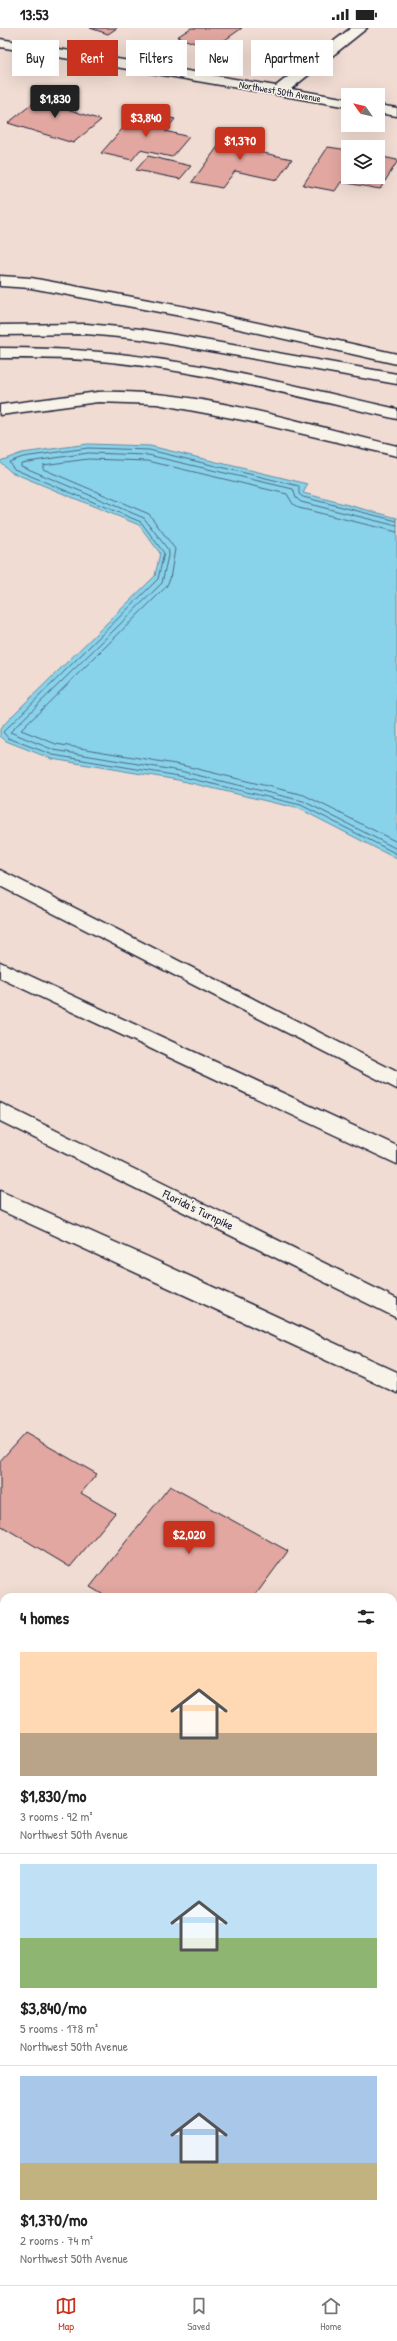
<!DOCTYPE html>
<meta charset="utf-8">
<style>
body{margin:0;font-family:"Patrick Hand",sans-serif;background:#f2f2f2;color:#222;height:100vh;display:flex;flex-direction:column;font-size:15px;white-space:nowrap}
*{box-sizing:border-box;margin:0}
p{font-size:13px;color:#767676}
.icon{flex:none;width:22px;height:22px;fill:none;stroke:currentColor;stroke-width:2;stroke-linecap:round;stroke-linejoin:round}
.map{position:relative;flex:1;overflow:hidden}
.side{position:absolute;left:0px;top:1565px;width:397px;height:692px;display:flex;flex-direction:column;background:#fff;border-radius:12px 12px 0 0;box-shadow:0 4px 16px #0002}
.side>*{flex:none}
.top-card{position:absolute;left:12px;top:12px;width:373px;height:36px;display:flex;gap:8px}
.needle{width:26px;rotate:304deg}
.controls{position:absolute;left:341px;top:60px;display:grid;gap:8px}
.controls a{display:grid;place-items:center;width:44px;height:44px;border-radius:0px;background:#fff;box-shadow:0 4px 16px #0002;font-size:20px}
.price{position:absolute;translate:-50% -34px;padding:0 9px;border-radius:4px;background:#c8321e;color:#fff;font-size:13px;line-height:26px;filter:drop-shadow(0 1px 2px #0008)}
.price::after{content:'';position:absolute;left:50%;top:24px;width:12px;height:9px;margin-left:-6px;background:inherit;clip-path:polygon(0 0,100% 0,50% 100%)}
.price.current{background:#222;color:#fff}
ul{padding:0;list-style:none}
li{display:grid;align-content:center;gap:8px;height:212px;padding:0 20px}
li+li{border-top:1px solid #e0e0e0}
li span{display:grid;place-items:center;height:124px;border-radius:0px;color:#555}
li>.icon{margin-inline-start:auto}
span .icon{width:72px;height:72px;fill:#fffc;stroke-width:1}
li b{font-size:17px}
h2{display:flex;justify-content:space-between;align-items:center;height:48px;padding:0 20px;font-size:17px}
.pill{padding:0 14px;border-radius:0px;background:#fff;box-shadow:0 4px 16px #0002;font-size:14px;line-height:36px}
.pill.current{background:#c8321e;color:#fff}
.status{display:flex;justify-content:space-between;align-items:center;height:28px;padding:0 20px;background:#fff;direction:ltr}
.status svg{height:11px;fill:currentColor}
.dock{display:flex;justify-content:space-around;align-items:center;height:56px;border-top:1px solid #e0e0e0;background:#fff;font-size:11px;color:#767676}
.dock a{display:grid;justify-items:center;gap:2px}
.dock .current{color:#c8321e}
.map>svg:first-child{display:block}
.water{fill:#89d3ea;stroke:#608ca4}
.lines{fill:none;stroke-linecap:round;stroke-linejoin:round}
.shore{stroke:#4b6981;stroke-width:1}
.building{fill:#e1a7a0;stroke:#22223b}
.service-casing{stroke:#22223b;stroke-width:3}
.minor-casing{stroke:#22223b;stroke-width:3}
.motorway-casing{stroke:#22223b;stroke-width:3}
.service{fill:#f7f3e8;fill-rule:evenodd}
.minor{fill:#f7f3e8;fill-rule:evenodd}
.motorway{fill:#f7f3e8;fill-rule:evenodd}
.labels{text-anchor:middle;stroke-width:3;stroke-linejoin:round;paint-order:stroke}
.far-street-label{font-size:10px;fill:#22223b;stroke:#f7f3e8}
.street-label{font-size:12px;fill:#22223b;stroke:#f7f3e8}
</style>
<div class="status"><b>13:53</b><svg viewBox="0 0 49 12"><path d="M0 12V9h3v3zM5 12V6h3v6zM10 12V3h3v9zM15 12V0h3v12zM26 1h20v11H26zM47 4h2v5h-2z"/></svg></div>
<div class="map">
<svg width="397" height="2257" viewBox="0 0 397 2257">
<rect width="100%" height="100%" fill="#f0dcd2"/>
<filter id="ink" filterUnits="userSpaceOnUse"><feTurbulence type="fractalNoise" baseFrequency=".025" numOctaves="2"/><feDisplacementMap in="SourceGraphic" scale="8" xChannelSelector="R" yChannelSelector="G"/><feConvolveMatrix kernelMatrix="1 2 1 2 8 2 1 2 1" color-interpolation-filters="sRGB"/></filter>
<g filter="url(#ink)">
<!-- water -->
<path class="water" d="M88,416L150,418L308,456L303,465L397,490V831L300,781L178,752L52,731L6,713L0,708V701L13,687L155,548L160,525L139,497L11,444L0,434V433L22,425Z
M397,2203V2257H357L359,2253H393V2205Z"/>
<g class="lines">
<!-- shore -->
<path class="shore" d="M397,493L303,469L299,466V458L149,422L88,420L23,429L9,434L14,441L141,494L164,525L158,551L3,704L8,710L53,727L179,748L301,777L397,826
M397,498L301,474L296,470L293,461L148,427L88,425L21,435V438L144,490L169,523L162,555L10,704L54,722L180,743L303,773L397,821
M397,504L299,480L293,476L287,466L148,433L88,431L43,437V441L149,486L175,521L170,551L166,559L21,702L56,716L181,737L304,767L397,814"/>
</g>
<!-- building -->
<path class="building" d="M90,0H117L108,6Z
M191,0H242L212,21L177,9Z
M46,65L69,73L61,79L101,92L73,115L8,95Z
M138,83L175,91L165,103L189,109L172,129L140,122L132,132L101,125Z
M230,102L260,108L249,122L292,131L277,152L235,143L222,160L192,154Z
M328,119L348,122V149H378V128L397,132V134L380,161L341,154L335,163L303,157Z
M148,128L191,138L180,151L136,142Z
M25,1405L97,1446L81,1465L115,1485L70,1539L0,1497V1433Z
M170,1458L288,1523L254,1569H107L90,1559Z
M397,1908V2036L393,2037V1909Z"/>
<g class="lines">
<defs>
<path id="service" d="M393,1611L397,1612V1631L393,1630Z
M397,1732V1752L393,1753V1733Z
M4,2019V2046L0,2047V2020Z"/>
<path id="minor" d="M351,0H367L291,61L348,71V79L0,19V11L276,58Z
M378,77L397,80V88L378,85Z
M0,1622L4,1623V1647L0,1646Z
M4,1722V1749L0,1751V1724Z"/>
<path id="motorway" d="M0,248L31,250L186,279L397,326V336L186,289L31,260L0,258Z
M86,296L141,301L397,346V356L141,311L86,306L0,307V297Z
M0,320C33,320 67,321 100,324C200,333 299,359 397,381V391C299,369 200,342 100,333C67,330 33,330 0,330Z
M98,364C199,361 300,395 397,418V428L248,393L157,376L98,374L0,387V377Z
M0,842L397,1044V1061L0,858Z
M0,934L397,1118V1136L0,950Z
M0,1075L397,1271V1290L0,1093Z
M0,1163L148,1229L397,1344V1365L0,1182Z"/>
</defs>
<!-- service casing -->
<use href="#service" class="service-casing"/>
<!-- minor casing -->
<use href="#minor" class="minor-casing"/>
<!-- motorway casing -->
<use href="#motorway" class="motorway-casing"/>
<!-- service -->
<use href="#service" class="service"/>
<!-- minor -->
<use href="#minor" class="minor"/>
<!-- motorway -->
<use href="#motorway" class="motorway"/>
</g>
</g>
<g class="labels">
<!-- far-street labels -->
<g class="far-street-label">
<text transform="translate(280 63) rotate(10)" y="4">Northwest 50th Avenue</text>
</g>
<!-- street labels -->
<g class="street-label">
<text transform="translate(198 1182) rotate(26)" y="4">Florida's Turnpike</text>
</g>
</g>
</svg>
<div class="controls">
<a><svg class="needle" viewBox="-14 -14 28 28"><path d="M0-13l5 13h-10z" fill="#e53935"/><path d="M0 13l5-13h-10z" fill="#767676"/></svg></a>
<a><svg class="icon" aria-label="layers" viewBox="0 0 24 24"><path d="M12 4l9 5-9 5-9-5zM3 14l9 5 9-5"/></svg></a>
</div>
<b class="price current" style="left:55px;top:91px">$1,830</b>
<b class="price" style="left:146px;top:110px">$3,840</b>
<b class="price" style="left:240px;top:133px">$1,370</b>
<b class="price" style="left:189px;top:1527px">$2,020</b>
<div class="top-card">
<a class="pill">Buy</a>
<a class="pill current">Rent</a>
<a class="pill">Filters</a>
<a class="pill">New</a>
<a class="pill">Apartment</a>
</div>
<section class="side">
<h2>4 homes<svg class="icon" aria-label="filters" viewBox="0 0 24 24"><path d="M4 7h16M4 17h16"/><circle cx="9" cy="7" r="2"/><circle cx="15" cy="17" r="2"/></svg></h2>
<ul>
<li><span style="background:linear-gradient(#ffd9b3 65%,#b9a48a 0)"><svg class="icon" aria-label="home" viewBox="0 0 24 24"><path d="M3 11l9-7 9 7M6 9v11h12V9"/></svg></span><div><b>$1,830/mo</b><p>3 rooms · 92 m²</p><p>Northwest 50th Avenue</p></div></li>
<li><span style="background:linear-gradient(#bfe0f5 60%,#8fb573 0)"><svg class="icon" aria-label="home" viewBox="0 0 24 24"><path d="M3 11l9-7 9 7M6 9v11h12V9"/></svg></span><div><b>$3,840/mo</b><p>5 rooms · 178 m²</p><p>Northwest 50th Avenue</p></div></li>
<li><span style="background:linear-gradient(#a9c7e8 70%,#c2b280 0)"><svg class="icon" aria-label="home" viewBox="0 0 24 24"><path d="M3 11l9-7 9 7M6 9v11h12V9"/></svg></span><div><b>$1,370/mo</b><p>2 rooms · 74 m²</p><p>Northwest 50th Avenue</p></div></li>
</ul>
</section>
</div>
<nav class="dock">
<a class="current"><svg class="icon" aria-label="map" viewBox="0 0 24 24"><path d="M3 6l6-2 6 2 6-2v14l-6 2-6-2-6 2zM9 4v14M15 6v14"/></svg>Map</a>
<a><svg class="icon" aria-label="saved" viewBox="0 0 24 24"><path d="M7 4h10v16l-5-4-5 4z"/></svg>Saved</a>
<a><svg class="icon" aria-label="home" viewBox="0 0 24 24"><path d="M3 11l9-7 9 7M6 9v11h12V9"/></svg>Home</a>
</nav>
